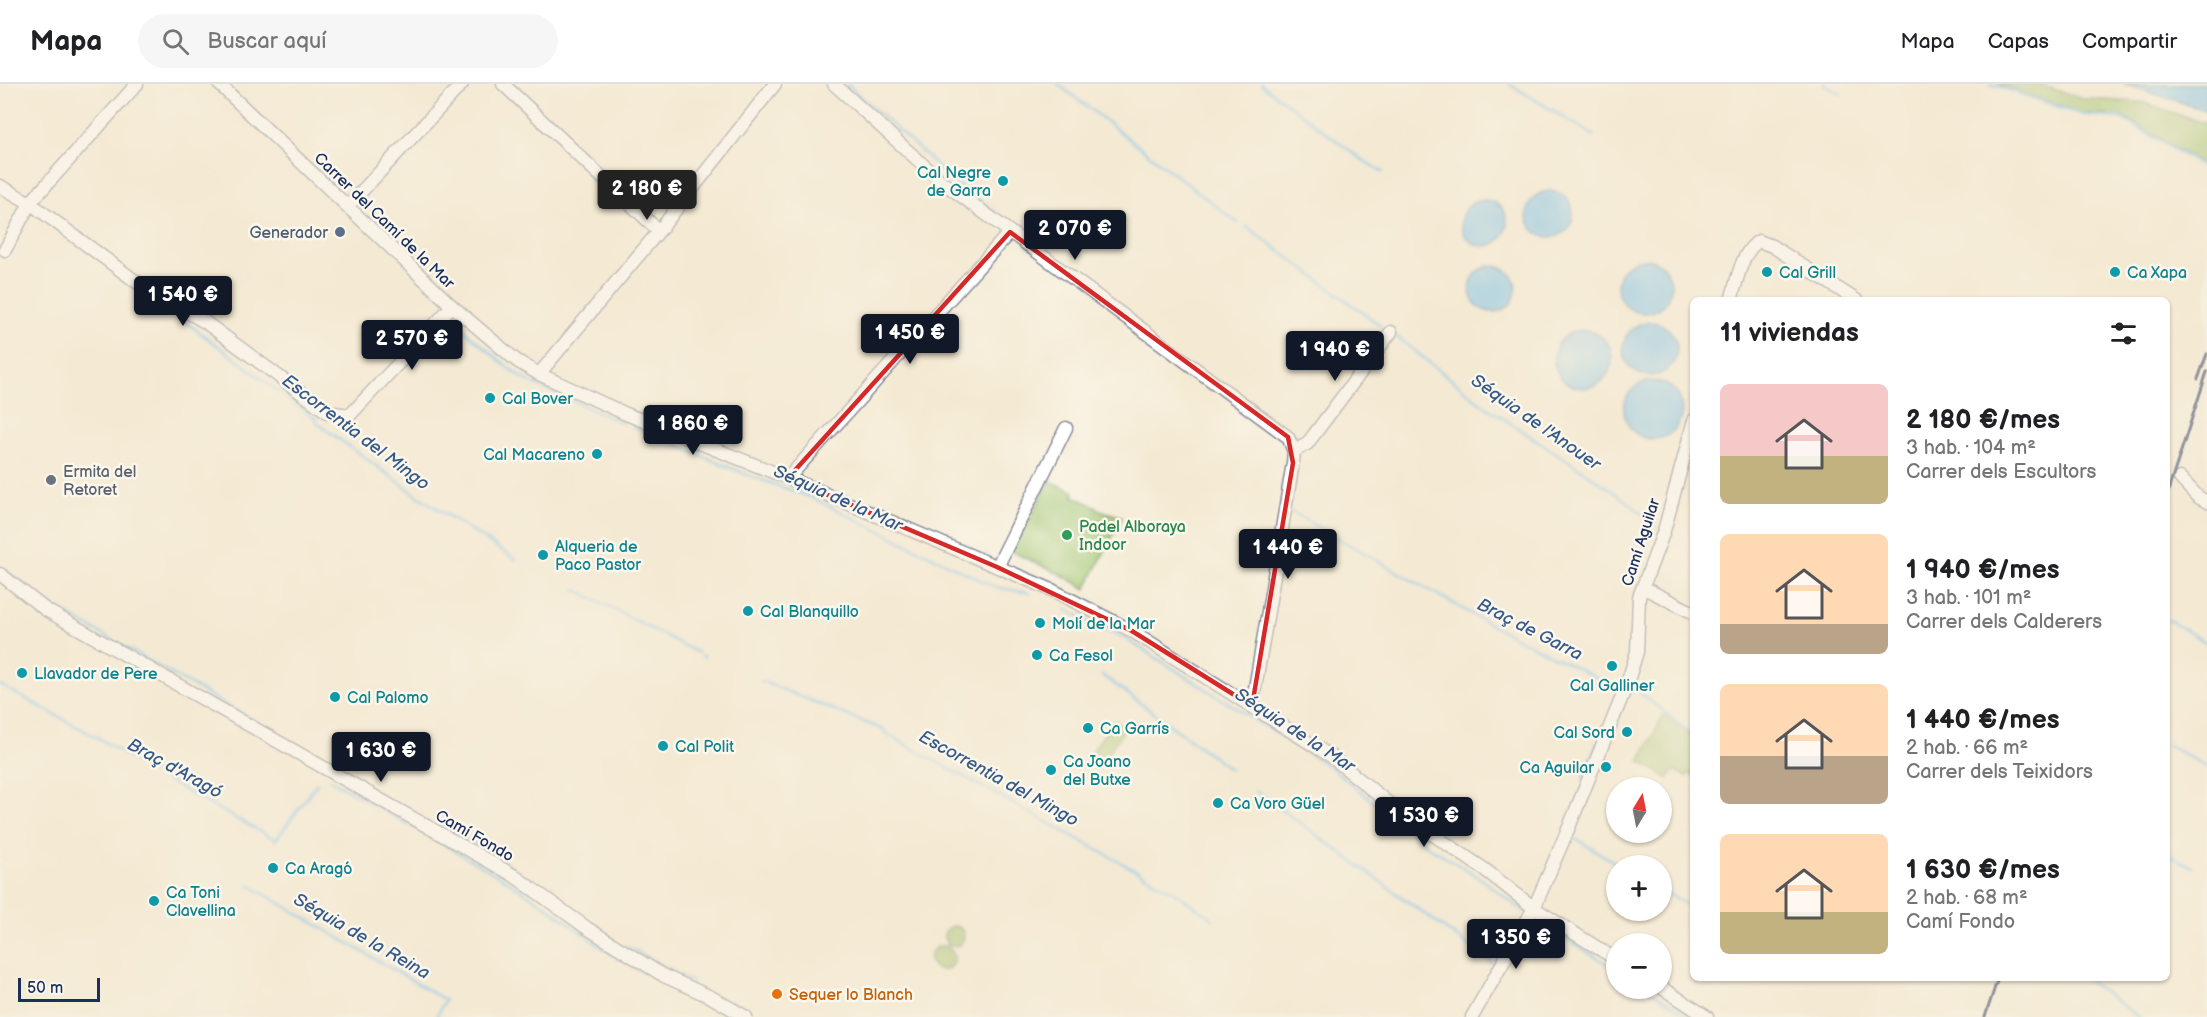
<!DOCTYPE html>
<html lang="es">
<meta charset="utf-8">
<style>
body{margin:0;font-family:"Balsamiq Sans",sans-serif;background:#f6f6f6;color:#202124;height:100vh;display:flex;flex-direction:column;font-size:22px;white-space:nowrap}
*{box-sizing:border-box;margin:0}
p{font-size:20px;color:#757577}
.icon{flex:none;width:33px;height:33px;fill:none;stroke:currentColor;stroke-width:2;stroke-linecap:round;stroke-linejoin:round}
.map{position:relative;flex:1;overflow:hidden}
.sheet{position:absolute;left:1690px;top:213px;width:480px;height:684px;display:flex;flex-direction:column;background:#fff;border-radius:9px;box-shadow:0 2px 4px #0004}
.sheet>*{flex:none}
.needle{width:39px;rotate:10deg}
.tools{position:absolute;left:1606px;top:693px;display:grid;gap:12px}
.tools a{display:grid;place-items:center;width:66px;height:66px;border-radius:50%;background:#fff;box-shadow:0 2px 4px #0004;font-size:30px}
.scale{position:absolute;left:18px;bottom:15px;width:82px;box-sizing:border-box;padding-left:6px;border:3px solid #1b2f5e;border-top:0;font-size:16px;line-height:21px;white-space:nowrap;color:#1b2f5e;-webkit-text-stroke:4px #fbf7ec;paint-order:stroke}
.price{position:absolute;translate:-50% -51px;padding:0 14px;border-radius:6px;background:#111827;color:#fff;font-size:20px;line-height:39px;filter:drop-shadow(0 2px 3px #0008)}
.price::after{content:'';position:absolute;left:50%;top:36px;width:18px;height:14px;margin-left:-9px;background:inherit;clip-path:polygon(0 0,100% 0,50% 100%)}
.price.active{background:#222;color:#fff}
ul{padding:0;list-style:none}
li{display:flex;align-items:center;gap:18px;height:150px;padding:0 30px}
li span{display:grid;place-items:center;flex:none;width:168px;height:120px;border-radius:9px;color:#555}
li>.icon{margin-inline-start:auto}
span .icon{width:72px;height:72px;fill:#fffc;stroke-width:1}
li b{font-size:26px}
h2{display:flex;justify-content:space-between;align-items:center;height:72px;padding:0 30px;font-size:26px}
header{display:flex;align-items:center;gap:36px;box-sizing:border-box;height:84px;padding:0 30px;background:#fff;border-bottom:2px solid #e0e0e0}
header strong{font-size:28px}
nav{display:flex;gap:33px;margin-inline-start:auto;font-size:21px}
.search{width:420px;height:54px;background:#f6f6f6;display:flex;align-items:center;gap:15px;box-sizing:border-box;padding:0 21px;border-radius:33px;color:#757577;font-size:22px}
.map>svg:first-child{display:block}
.green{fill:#9fc46e;stroke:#5d7a66;stroke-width:1.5}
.water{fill:#73bfed;stroke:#4777a6;stroke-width:1.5}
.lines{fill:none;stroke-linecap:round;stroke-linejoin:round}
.stream{stroke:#73bfed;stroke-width:3}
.minor-casing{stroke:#888c98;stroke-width:15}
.minor{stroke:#fff;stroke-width:12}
.rail{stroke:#1b2f5e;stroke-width:3}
.marked{fill:none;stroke:#d62828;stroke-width:4.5;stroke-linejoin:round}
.culture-dot{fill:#0f9aa8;stroke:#fbf7ec;stroke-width:2}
.service-dot{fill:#5c6f8a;stroke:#fbf7ec;stroke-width:2}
.worship-dot{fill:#6b7280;stroke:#fbf7ec;stroke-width:2}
.leisure-dot{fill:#2e9e5b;stroke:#fbf7ec;stroke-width:2}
.food-dot{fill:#e8710a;stroke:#fbf7ec;stroke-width:2}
.labels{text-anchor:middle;stroke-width:5;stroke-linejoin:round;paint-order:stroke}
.culture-label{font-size:16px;fill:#0d838f;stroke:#fbf7ec;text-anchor:start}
.street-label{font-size:16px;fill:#1b2f5e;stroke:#fbf7ec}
.service-label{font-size:16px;fill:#4e5e75;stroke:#fbf7ec;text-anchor:end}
.worship-label{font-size:16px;fill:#5b616d;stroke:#fbf7ec;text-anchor:start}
.leisure-label{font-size:16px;fill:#27864d;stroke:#fbf7ec;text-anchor:start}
.food-label{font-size:16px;fill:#c56008;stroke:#fbf7ec;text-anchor:start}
.water-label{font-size:18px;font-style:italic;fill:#355a89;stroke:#fbf7ec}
</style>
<header>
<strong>Mapa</strong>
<div class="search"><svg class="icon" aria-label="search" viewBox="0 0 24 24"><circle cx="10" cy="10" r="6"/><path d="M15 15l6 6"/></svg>Buscar aquí</div>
<nav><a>Mapa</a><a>Capas</a><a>Compartir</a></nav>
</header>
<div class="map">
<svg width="2207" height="933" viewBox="0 0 2207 933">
<rect width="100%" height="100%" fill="#fbf7ec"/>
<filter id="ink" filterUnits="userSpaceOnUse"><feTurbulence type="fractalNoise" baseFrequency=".0167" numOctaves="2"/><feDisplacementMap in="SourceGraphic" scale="12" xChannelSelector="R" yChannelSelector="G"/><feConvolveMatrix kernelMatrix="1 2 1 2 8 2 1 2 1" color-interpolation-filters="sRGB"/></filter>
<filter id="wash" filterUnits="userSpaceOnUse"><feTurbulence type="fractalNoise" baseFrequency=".008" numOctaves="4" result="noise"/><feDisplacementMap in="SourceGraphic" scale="24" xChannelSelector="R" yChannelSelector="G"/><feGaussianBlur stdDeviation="1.35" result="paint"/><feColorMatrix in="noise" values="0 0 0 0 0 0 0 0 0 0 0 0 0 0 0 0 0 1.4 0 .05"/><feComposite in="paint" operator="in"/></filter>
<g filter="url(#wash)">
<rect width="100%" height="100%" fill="#f4ead3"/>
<!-- green -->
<path class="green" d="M1997,0H2036L2086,15L2142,18L2207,40V83L2121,31L2082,29Z
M1050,397L1074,408L1073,412L1097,423V425L1122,433L1086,505L1062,491L1012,468Z
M1664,630L1693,654V692L1689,689L1686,693L1674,686L1668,695L1640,677Z
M1114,636L1126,644L1103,676L1092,667Z
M944 852a10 10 0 1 1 20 0a10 10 0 1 1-20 0Z
M930 874a12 12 0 1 1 24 0a12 12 0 1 1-24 0Z"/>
<!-- water -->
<path class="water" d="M2124,0H2207V27Z
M1527 130a23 23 0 1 1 46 0a23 23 0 1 1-46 0Z
M1461 139a23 23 0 1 1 46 0a23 23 0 1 1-46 0Z
M1617 202a27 27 0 1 1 54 0a27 27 0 1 1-54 0Z
M1470 205a23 23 0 1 1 46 0a23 23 0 1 1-46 0Z
M1623 265a27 27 0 1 1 54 0a27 27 0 1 1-54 0Z
M1554 275a29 29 0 1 1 58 0a29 29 0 1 1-58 0Z
M1624 326a29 29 0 1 1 58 0a29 29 0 1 1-58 0Z"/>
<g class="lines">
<!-- stream -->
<path class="stream" d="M847,0L957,100L1045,166
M1058,0L1238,139
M1261,0L1361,75L1383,88
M1509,0L1593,51
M1823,0L1841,10
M1991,0L2083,31L2121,34L2207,85
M1247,143L1381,242
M183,236L316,335L317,339L418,412L516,476
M458,241L511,286L528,297L623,339
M1397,253L1486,323L1600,398L1633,422L1659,445
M1283,342L1300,354
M633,343L748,391L810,413L995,503L1029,509
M1292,428L1491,541L1620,606
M7,488L49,520L275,649
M575,505L698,569
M1067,526L1126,555L1332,684L1429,763L1474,790L1525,828
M2168,536L2207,559
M702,572L704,573
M1102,591L1230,685
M761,597L884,646L887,650L926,672L1173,807L1213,835
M0,601L98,654L187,708L276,756L317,699
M1632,602L1694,652
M2168,661L2207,683
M1583,694L1597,658
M331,696L506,796L549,824L608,868L654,893
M1256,707L1495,881
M437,741L476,759L517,787
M1571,752L1621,782
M2168,770L2192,783
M523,791L535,799
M249,801L445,916L436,933
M1662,806L1694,825
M1536,836L1617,886
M627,862L692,898
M2084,894L2139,933
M1647,904L1691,933
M704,916L732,933
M730,917L737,921"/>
</g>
</g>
<g filter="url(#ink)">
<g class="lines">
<defs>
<path id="minor" d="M219,0L452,222L517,277L539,290L626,330L788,394L1052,506L1132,547L1332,673L1398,727L1484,785L1534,824L1617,876
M503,0L659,147
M834,0L941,97L1288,353L1294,367L1293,379L1252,622
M0,102L30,119L138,199L205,238L327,328L350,331L452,222
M347,123L462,0
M5,166L30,119L137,0
M1731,216C1737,198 1741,167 1759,157L1772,162L1856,216
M539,290L659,147L775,0
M1294,367L1307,360L1391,248
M788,394L1010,148
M2180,394L2198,413L2207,418
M997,483L1066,344
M0,490L46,526L513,791L587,844L664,892L711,913L746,933
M1644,504L1694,529
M1662,904L1707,933
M1472,933L1534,824L1567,748L1626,603L1637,568L1639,513L1664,447L1694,336"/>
</defs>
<!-- minor casing -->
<use href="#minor" class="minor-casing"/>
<!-- minor -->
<use href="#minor" class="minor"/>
<!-- rail -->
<path class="rail" d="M2198,295L2207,270
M2168,407L2207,288
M1985,933L1998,894"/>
</g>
</g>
<!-- marked area -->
<path d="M0 0H2207V933H0ZM1010,148L1288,353L1293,379L1252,622L1132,547L997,483L788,394Z" fill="#f4ead3" fill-opacity=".55" fill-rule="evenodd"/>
<path class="marked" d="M1010,148L1288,353L1293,379L1252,622L1132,547L997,483L788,394Z"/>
<!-- markers -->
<g class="culture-dot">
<circle cx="1003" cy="97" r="6"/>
<circle cx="1767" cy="188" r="6"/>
<circle cx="2115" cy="188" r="6"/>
<circle cx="490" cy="314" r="6"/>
<circle cx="597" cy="370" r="6"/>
<circle cx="543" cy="471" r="6"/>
<circle cx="748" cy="527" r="6"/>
<circle cx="1040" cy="539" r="6"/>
<circle cx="1037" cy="571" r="6"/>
<circle cx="1612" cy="582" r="6"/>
<circle cx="22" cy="589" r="6"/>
<circle cx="335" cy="613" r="6"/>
<circle cx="1088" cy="644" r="6"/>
<circle cx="1627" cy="648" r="6"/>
<circle cx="663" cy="662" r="6"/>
<circle cx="1606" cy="683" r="6"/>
<circle cx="1051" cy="686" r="6"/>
<circle cx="1218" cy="719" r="6"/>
<circle cx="273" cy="784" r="6"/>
<circle cx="154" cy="817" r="6"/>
</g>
<circle class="service-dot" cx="340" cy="148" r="6"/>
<circle class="worship-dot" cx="51" cy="396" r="6"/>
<circle class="leisure-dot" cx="1067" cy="451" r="6"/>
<circle class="food-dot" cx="777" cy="910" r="6"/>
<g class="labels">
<!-- culture labels -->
<g class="culture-label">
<text x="991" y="94" text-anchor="end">Cal Negre<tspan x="991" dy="18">de Garra</tspan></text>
<text x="1779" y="194">Cal Grill</text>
<text x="2127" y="194">Ca Xapa</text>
<text x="502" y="320">Cal Bover</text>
<text x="585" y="376" text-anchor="end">Cal Macareno</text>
<text x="555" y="468">Alqueria de<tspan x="555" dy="18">Paco Pastor</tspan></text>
<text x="760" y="533">Cal Blanquillo</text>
<text x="1052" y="545">Molí de la Mar</text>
<text x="1049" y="577">Ca Fesol</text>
<text x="34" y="595">Llavador de Pere</text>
<text x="1612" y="607" text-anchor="middle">Cal Galliner</text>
<text x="347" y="619">Cal Palomo</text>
<text x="1100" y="650">Ca Garrís</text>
<text x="1615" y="654" text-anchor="end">Cal Sord</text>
<text x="675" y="668">Cal Polit</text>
<text x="1063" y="683">Ca Joano<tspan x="1063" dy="18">del Butxe</tspan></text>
<text x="1594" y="689" text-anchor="end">Ca Aguilar</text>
<text x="1230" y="725">Ca Voro Güel</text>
<text x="285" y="790">Ca Aragó</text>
<text x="166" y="814">Ca Toni<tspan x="166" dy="18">Clavellina</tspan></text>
</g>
<!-- street labels -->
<g class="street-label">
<text transform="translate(385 136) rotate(44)" y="6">Carrer del Camí de la Mar</text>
<text transform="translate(1640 458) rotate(-72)" y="6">Camí Aguilar</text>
<text transform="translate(475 751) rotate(30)" y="6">Camí Fondo</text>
</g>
<!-- service labels -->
<g class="service-label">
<text x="328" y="154">Generador</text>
</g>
<!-- worship labels -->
<g class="worship-label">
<text x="63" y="393">Ermita del<tspan x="63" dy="18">Retoret</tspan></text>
</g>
<!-- leisure labels -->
<g class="leisure-label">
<text x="1079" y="448">Padel Alboraya<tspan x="1079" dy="18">Indoor</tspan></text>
</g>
<!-- food labels -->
<g class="food-label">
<text x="789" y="916">Sequer lo Blanch</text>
</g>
<!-- water labels -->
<g class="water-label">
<text transform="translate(1536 338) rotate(35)" y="6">Séquia de l'Anouer</text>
<text transform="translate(356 348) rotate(37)" y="6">Escorrentia del Mingo</text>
<text transform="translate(838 414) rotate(24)" y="6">Séquia de la Mar</text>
<text transform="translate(1530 545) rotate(27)" y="6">Braç de Garra</text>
<text transform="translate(1295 646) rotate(33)" y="6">Séquia de la Mar</text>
<text transform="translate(175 684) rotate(29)" y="6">Braç d'Aragó</text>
<text transform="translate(999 694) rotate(29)" y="6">Escorrentia del Mingo</text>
<text transform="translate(362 852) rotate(30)" y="6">Séquia de la Reina</text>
</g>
</g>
</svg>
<div class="tools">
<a><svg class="needle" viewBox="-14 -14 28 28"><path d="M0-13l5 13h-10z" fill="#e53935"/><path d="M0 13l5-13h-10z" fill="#757577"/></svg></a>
<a>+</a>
<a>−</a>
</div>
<div class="scale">50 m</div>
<b class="price active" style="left:647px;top:137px">2 180 €</b>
<b class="price" style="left:1075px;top:177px">2 070 €</b>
<b class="price" style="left:183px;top:243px">1 540 €</b>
<b class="price" style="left:910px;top:281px">1 450 €</b>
<b class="price" style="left:412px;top:287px">2 570 €</b>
<b class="price" style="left:1335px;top:298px">1 940 €</b>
<b class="price" style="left:693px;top:372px">1 860 €</b>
<b class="price" style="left:1288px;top:496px">1 440 €</b>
<b class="price" style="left:381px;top:699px">1 630 €</b>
<b class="price" style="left:1424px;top:764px">1 530 €</b>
<b class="price" style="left:1516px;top:886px">1 350 €</b>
<section class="sheet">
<h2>11 viviendas<svg class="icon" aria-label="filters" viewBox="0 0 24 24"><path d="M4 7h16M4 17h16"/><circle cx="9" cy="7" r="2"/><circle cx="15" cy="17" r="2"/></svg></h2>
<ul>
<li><span style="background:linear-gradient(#f6c9c9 60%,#c2b280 0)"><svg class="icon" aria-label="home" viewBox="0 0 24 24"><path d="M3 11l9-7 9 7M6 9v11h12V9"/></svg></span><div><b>2 180 €/mes</b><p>3 hab. · 104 m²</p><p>Carrer dels Escultors</p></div></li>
<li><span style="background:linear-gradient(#ffd9b3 75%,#b9a48a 0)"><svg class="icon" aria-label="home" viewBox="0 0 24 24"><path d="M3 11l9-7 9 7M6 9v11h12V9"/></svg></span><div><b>1 940 €/mes</b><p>3 hab. · 101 m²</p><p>Carrer dels Calderers</p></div></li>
<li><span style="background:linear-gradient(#ffd9b3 60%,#b9a48a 0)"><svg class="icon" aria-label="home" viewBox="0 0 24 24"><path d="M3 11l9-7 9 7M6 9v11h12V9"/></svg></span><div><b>1 440 €/mes</b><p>2 hab. · 66 m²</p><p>Carrer dels Teixidors</p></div></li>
<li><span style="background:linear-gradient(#ffd9b3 65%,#c2b280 0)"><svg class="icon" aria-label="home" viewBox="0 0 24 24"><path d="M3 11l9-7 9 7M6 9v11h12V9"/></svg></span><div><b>1 630 €/mes</b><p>2 hab. · 68 m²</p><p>Camí Fondo</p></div></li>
</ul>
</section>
</div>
